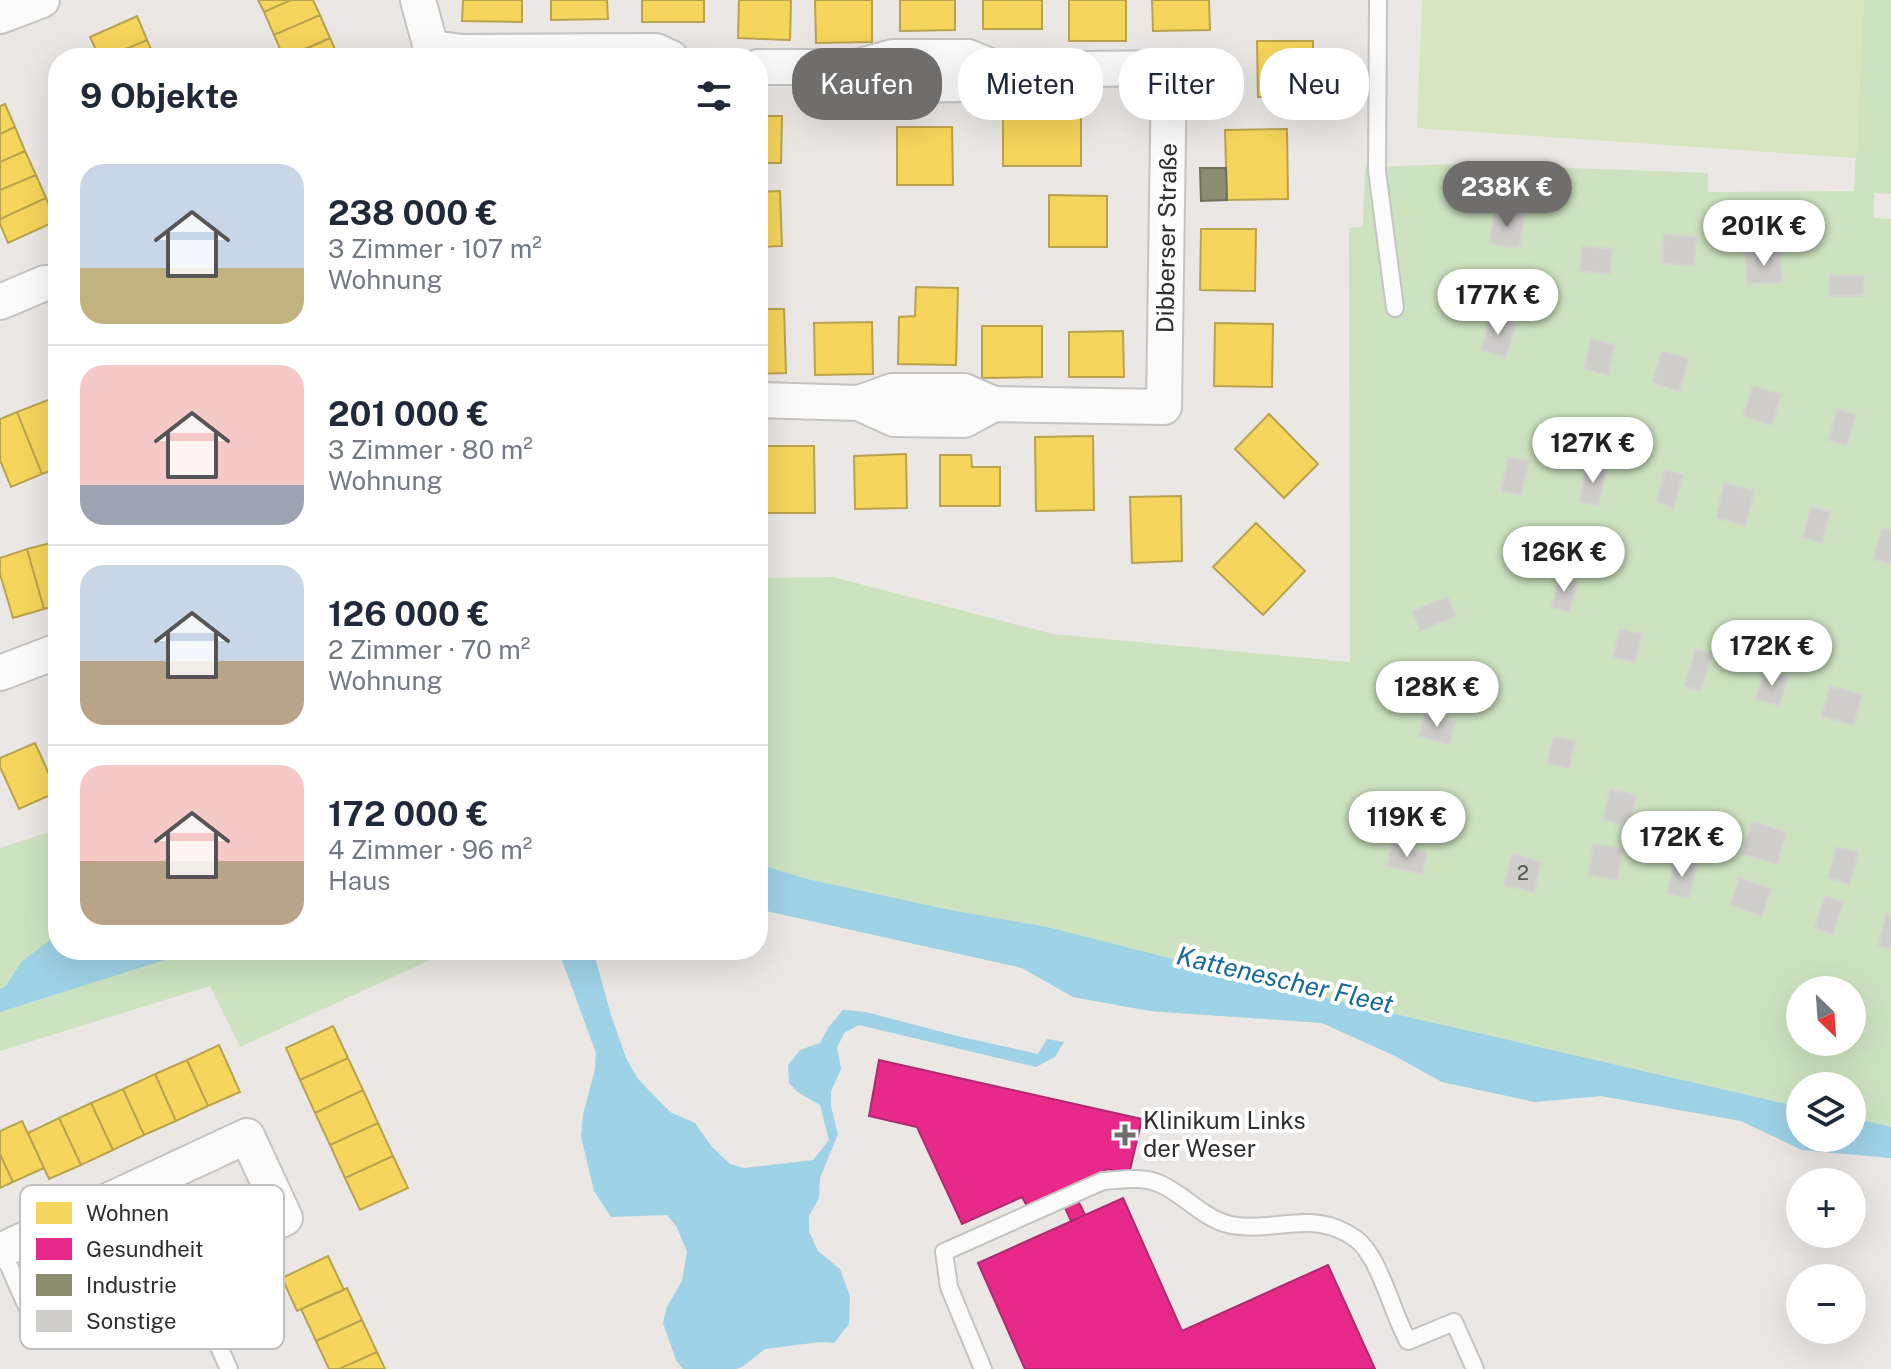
<!DOCTYPE html>
<html lang="de">
<meta charset="utf-8">
<style>
body{margin:0;font-family:"Public Sans",sans-serif;background:#f6f6f7;color:#1f2937;height:100vh;display:flex;flex-direction:column;font-size:30px;white-space:nowrap}
*{box-sizing:border-box;margin:0}
p{font-size:26px;color:#747a83}
.icon{flex:none;width:44px;height:44px;fill:none;stroke:currentColor;stroke-width:2;stroke-linecap:round;stroke-linejoin:round}
.map{position:relative;flex:1;overflow:hidden}
.sheet{position:absolute;left:48px;top:48px;width:720px;height:912px;display:flex;flex-direction:column;background:#fff;border-radius:32px;box-shadow:0 8px 32px #0002}
.sheet>*{flex:none}
.banner{position:absolute;left:792px;top:48px;width:760px;height:72px;display:flex;gap:16px}
.needle{width:52px;rotate:155deg}
.fabs{position:absolute;left:1786px;top:976px;display:grid;gap:16px}
.fabs a{display:grid;place-items:center;width:80px;height:80px;border-radius:50%;background:#fff;box-shadow:0 8px 32px #0002;font-size:40px}
.price{position:absolute;translate:-50% -68px;padding:0 18px;border-radius:28px;background:#fff;color:#222;font-size:26px;line-height:52px;filter:drop-shadow(0 2px 4px #0008)}
.price::after{content:'';position:absolute;left:50%;top:48px;width:24px;height:18px;margin-left:-12px;background:inherit;clip-path:polygon(0 0,100% 0,50% 100%)}
.price.selected{background:#6f6e6d;color:#fff}
ul{padding:0;list-style:none}
li{display:flex;align-items:center;gap:24px;height:200px;padding:0 32px}
li+li{border-top:2px solid #e0e1e3}
li span{display:grid;place-items:center;flex:none;width:224px;height:160px;border-radius:24px;color:#555}
li>.icon{margin-inline-start:auto}
span .icon{width:96px;height:96px;fill:#fffc;stroke-width:1}
li b{font-size:34px}
h2{display:flex;justify-content:space-between;align-items:center;height:96px;padding:0 32px;font-size:34px}
.chip{padding:0 28px;border-radius:32px;background:#fff;box-shadow:0 8px 32px #0002;font-size:28px;line-height:72px}
.chip.selected{background:#6f6e6d;color:#fff}
.map>svg:first-child{display:block}
.green{fill:#cde3c0;fill-rule:evenodd}
.pitch{fill:#d6e6be}
.water{fill:#9ed2e6}
.homes{fill:#f6d55c;stroke:#baa34e;stroke-width:2}
.health{fill:#e7298a;stroke:#af2a6e;stroke-width:2}
.industry{fill:#8c8c6e;stroke:#70705a;stroke-width:2}
.building{fill:#cfcdca;stroke:#d5d3d0;stroke-width:2}
.lines{fill:none;stroke-linecap:round;stroke-linejoin:round}
.lane-casing{stroke:#c4c4c3;stroke-width:20}
.street-casing{stroke:#c4c4c3;stroke-width:38}
.lane{stroke:#fcfbfb;stroke-width:16}
.street{stroke:#fcfbfb;stroke-width:34}
.poi-dot{fill:#6f6e6d;stroke:#fff;stroke-width:3}
.labels{text-anchor:middle;stroke-width:8;stroke-linejoin:round;paint-order:stroke}
.number-label{font-size:20px;fill:#575756}
.street-label{font-size:24px;fill:#2d2d2d;stroke:#fff}
.poi-label{font-size:24px;fill:#2d2d2d;stroke:#fff;text-anchor:start}
.water-label{font-size:26px;font-style:italic;fill:#186997;stroke:#fff}
.key{fill:#fff;stroke:#c0c0c0;stroke-width:2}
.key-label{font-size:22px;fill:#2d2d2d}
</style>
<div class="map">
<svg width="1891" height="1369" viewBox="0 0 1891 1369">
<rect width="100%" height="100%" fill="#eae7e4"/>
<!-- green -->
<path class="green" d="M1864,0H1891V194L1874,193V218L1891,219V1158L1802,1150L1741,1121L1601,1096L1535,1102L1442,1082L1395,1056L1322,1023L1150,1011L1073,997L1022,968L758,909V578L833,577L1053,634L1350,662L1349,228L1363,227L1365,167L1460,164L1708,173V192L1854,191ZM1800,990H1852V1042H1800ZM1800,1086H1852V1138H1800Z
M58,829V950H452L240,1047L210,986L0,1051V848Z"/>
<!-- pitch -->
<path class="pitch" d="M1422,0H1864L1856,158L1417,128Z"/>
<!-- water -->
<path class="water" d="M758,864L807,879L950,910L1047,927L1347,1003L1800,1107V1138H1852V1118L1891,1127V1158L1802,1150L1741,1121L1601,1096L1535,1102L1442,1082L1395,1056L1322,1023L1150,1011L1073,997L1022,968L758,909Z
M58,937V950H196L0,1012V989L5,987L22,961L53,938Z
M560,950H593L611,1015L626,1058L638,1079L670,1112L695,1123L712,1147L730,1164L744,1168L813,1160L829,1140L820,1105L799,1093L789,1083L788,1065L800,1050L820,1043L828,1028L843,1010L866,1012L957,1036L1038,1054L1047,1039L1064,1042L1055,1057L1036,1067L859,1025L844,1033L837,1048L841,1069L831,1091V1106L838,1134L820,1178L819,1198L809,1216V1231L818,1251L840,1269L850,1296L849,1324L834,1343L820,1342L765,1349L742,1367L737,1369H683L676,1360L663,1323L667,1307L682,1281L687,1252L677,1227L667,1215L611,1217L594,1191L581,1136L583,1115L595,1069L596,1053L560,955Z"/>
<!-- homes -->
<path class="homes" d="M258,0H291L264,12Z
M291,0H313L320,15L274,35L264,12Z
M463,0H522V22L462,21Z
M551,0H607L608,19L551,20Z
M642,0H704V22H642Z
M739,0H791L790,40L738,38Z
M815,0H872V42L816,43Z
M900,0H955V30L900,31Z
M983,0H1042V29H983Z
M1069,0H1126V41H1069Z
M1152,0H1209L1210,30L1153,31Z
M320,15L330,38L284,58L274,35Z
M137,16L147,40L105,58H100L90,37Z
M330,38L339,58H286Z
M147,40L155,58H105Z
M1257,41H1313V97H1258Z
M5,104L15,127L0,134V106Z
M1003,110H1081V166H1003Z
M758,116H782L781,163H758Z
M15,127L25,151L0,162V134Z
M897,127H952L953,185H897Z
M1287,129L1288,199L1227,200L1225,130Z
M25,151L36,175L0,190V162Z
M36,175L46,198L0,219V190Z
M780,191L782,246L758,247V192Z
M1049,195L1107,196V247H1049Z
M46,198L56,221L8,243L0,224V219Z
M1201,229H1256L1255,291L1200,290Z
M916,287L958,288L956,365L898,364L899,317L915,316Z
M758,309H784L786,373L758,374Z
M872,322L873,374L815,375L814,323Z
M1215,323L1273,324L1272,387L1214,386Z
M982,326H1042V377L982,378Z
M1123,331L1124,377H1069V332Z
M53,398L58,411V468L42,474L17,412Z
M17,412L42,474L11,487L0,460V419Z
M1269,414L1318,464L1284,498L1235,449Z
M1093,436L1094,510L1036,511L1035,437Z
M762,446H814L815,513H762Z
M906,454L907,508L855,509L854,456Z
M940,455H971L972,467H1000V506H940Z
M1181,496L1182,561L1132,563L1130,497Z
M1256,523L1305,571L1263,615L1213,567Z
M58,541V605L44,609L27,549Z
M27,549L44,609L13,618L0,574V558Z
M35,743L57,792L19,809L0,767V758Z
M333,1026L348,1058L300,1080L286,1048Z
M219,1045L240,1092L208,1106L187,1060Z
M348,1058L363,1090L315,1113L300,1080Z
M187,1060L208,1106L176,1121L155,1074Z
M155,1074L176,1121L144,1135L123,1089Z
M123,1089L144,1135L113,1150L91,1103Z
M363,1090L378,1123L330,1145L315,1113Z
M91,1103L113,1150L81,1165L59,1118Z
M59,1118L81,1165L49,1179L28,1133Z
M22,1121L44,1168L13,1182L0,1154V1131Z
M378,1123L393,1156L345,1178L330,1145Z
M0,1154L13,1182L0,1188Z
M393,1156L408,1188L360,1210L345,1178Z
M328,1256L344,1290L297,1311L282,1278Z
M347,1288L362,1320L316,1341L301,1309Z
M362,1320L377,1352L339,1369H329L316,1341Z
M377,1352L385,1369H339Z"/>
<!-- health -->
<path class="health" d="M879,1060L1142,1119L1129,1174L1107,1169L1097,1178L1046,1201L1027,1206L1022,1197L962,1224L917,1127L869,1116Z
M1073,1190L1085,1215L1071,1221L1060,1197Z
M1123,1198L1182,1331L1328,1265L1375,1369H1025L978,1263Z"/>
<!-- industry -->
<path class="industry" d="M1200,168H1226L1227,200L1201,201Z"/>
<!-- building -->
<path class="building" d="M1495,210L1525,215L1519,248L1489,243Z
M1664,235L1696,237L1694,266L1662,263Z
M1582,246L1612,249L1610,274L1580,271Z
M1780,251L1782,282L1747,284L1745,253Z
M1829,276H1864L1863,296H1829Z
M1491,316L1516,324L1506,357L1481,350Z
M1591,339L1615,345L1608,375L1584,369Z
M1662,351L1689,359L1679,391L1652,382Z
M1753,386L1781,394L1772,425L1743,416Z
M1837,409L1856,415L1847,445L1828,440Z
M1508,457L1529,461L1521,495L1501,491Z
M1587,465L1607,469L1598,505L1579,501Z
M1665,470L1683,475L1674,508L1656,502Z
M1724,483L1754,491L1746,525L1716,518Z
M1811,507L1830,512L1822,543L1803,537Z
M1882,528L1891,531V564L1873,559Z
M1560,577L1578,582L1569,612L1551,607Z
M1448,597L1456,616L1420,631L1412,611Z
M1620,629L1642,634L1635,662L1613,657Z
M1696,649L1712,654L1700,691L1684,686Z
M1765,670L1788,677L1779,706L1756,699Z
M1830,686L1862,695L1853,725L1821,716Z
M1425,714L1455,722L1449,744L1419,736Z
M1554,736L1575,741L1569,768L1547,763Z
M1610,789L1636,796L1629,826L1603,819Z
M1689,811L1710,816L1703,845L1683,840Z
M1752,822L1786,832L1777,864L1742,854Z
M1392,844L1427,853L1422,874L1387,866Z
M1593,844L1623,849L1617,880L1588,875Z
M1836,847L1858,852L1850,884L1828,878Z
M1512,854L1541,862L1534,892L1504,885Z
M1675,860L1697,865L1689,898L1667,893Z
M1739,878L1771,889L1762,916L1730,905Z
M1825,896L1843,902L1833,934L1814,928Z
M1886,914L1891,916V949L1878,946Z"/>
<g class="lines">
<defs>
<path id="lane" d="M1378,0L1377,171L1395,308
M2,1250L38,1332
M182,1266L229,1369
M983,1369L949,1287L944,1252L1103,1181C1120,1180 1141,1176 1158,1183C1182,1192 1204,1220 1231,1225C1277,1233 1314,1208 1356,1239C1380,1257 1392,1313 1408,1341L1454,1322L1475,1369"/>
<path id="street" d="M418,0L431,48L463,52L656,51L671,58
M0,16L42,0
M758,67H857L896,85L966,84L1000,70L1169,68L1164,407L994,404L964,420L894,419L859,403L758,400
M857,67L893,57H968L1000,70
M0,302L45,283H58
M859,403L892,391H964L994,404
M0,673L58,651
M0,1251L247,1136L285,1218L128,1290L87,1210"/>
</defs>
<!-- lane casing -->
<use href="#lane" class="lane-casing"/>
<!-- street casing -->
<use href="#street" class="street-casing"/>
<!-- lane -->
<use href="#lane" class="lane"/>
<!-- street -->
<use href="#street" class="street"/>
</g>
<!-- markers -->
<path class="poi-dot" d="M1121 1123h8v8h8v8h-8v8h-8v-8h-8v-8h8z"/>
<g class="labels">
<!-- number labels -->
<g class="number-label">
<text x="1523" y="880">2</text>
</g>
<!-- street labels -->
<g class="street-label">
<text transform="translate(1167 238) rotate(-89)" y="8">Dibberser Straße</text>
</g>
<!-- poi labels -->
<g class="poi-label">
<text x="1143" y="1129">Klinikum Links<tspan x="1143" dy="28">der Weser</tspan></text>
</g>
<!-- water labels -->
<g class="water-label">
<text transform="translate(1285 980) rotate(13)" y="9">Kattenescher Fleet</text>
</g>
</g>
<!-- legend -->
<rect x="20" y="1185" width="264" height="164" rx="12" class="key"/>
<rect x="36" y="1202" width="36" height="22" fill="#f6d55c"/>
<rect x="36" y="1238" width="36" height="22" fill="#e7298a"/>
<rect x="36" y="1274" width="36" height="22" fill="#8c8c6e"/>
<rect x="36" y="1310" width="36" height="22" fill="#cfcdca"/>
<g class="key-label">
<text x="86" y="1221">Wohnen</text>
<text x="86" y="1257">Gesundheit</text>
<text x="86" y="1293">Industrie</text>
<text x="86" y="1329">Sonstige</text>
</g>
</svg>
<div class="fabs">
<a><svg class="needle" viewBox="-14 -14 28 28"><path d="M0-13l5 13h-10z" fill="#e53935"/><path d="M0 13l5-13h-10z" fill="#747a83"/></svg></a>
<a><svg class="icon" aria-label="layers" viewBox="0 0 24 24"><path d="M12 4l9 5-9 5-9-5zM3 14l9 5 9-5"/></svg></a>
<a>+</a>
<a>−</a>
</div>
<b class="price selected" style="left:1507px;top:229px">238K €</b>
<b class="price" style="left:1764px;top:268px">201K €</b>
<b class="price" style="left:1498px;top:337px">177K €</b>
<b class="price" style="left:1593px;top:485px">127K €</b>
<b class="price" style="left:1564px;top:594px">126K €</b>
<b class="price" style="left:1772px;top:688px">172K €</b>
<b class="price" style="left:1437px;top:729px">128K €</b>
<b class="price" style="left:1407px;top:859px">119K €</b>
<b class="price" style="left:1682px;top:879px">172K €</b>
<div class="banner">
<a class="chip selected">Kaufen</a>
<a class="chip">Mieten</a>
<a class="chip">Filter</a>
<a class="chip">Neu</a>
</div>
<section class="sheet">
<h2>9 Objekte<svg class="icon" aria-label="filters" viewBox="0 0 24 24"><path d="M4 7h16M4 17h16"/><circle cx="9" cy="7" r="2"/><circle cx="15" cy="17" r="2"/></svg></h2>
<ul>
<li><span style="background:linear-gradient(#c9d6e8 65%,#c2b280 0)"><svg class="icon" aria-label="home" viewBox="0 0 24 24"><path d="M3 11l9-7 9 7M6 9v11h12V9"/></svg></span><div><b>238 000 €</b><p>3 Zimmer · 107 m²</p><p>Wohnung</p></div></li>
<li><span style="background:linear-gradient(#f6c9c9 75%,#9aa5b1 0)"><svg class="icon" aria-label="home" viewBox="0 0 24 24"><path d="M3 11l9-7 9 7M6 9v11h12V9"/></svg></span><div><b>201 000 €</b><p>3 Zimmer · 80 m²</p><p>Wohnung</p></div></li>
<li><span style="background:linear-gradient(#c9d6e8 60%,#b9a48a 0)"><svg class="icon" aria-label="home" viewBox="0 0 24 24"><path d="M3 11l9-7 9 7M6 9v11h12V9"/></svg></span><div><b>126 000 €</b><p>2 Zimmer · 70 m²</p><p>Wohnung</p></div></li>
<li><span style="background:linear-gradient(#f6c9c9 60%,#b9a48a 0)"><svg class="icon" aria-label="home" viewBox="0 0 24 24"><path d="M3 11l9-7 9 7M6 9v11h12V9"/></svg></span><div><b>172 000 €</b><p>4 Zimmer · 96 m²</p><p>Haus</p></div></li>
</ul>
</section>
</div>
